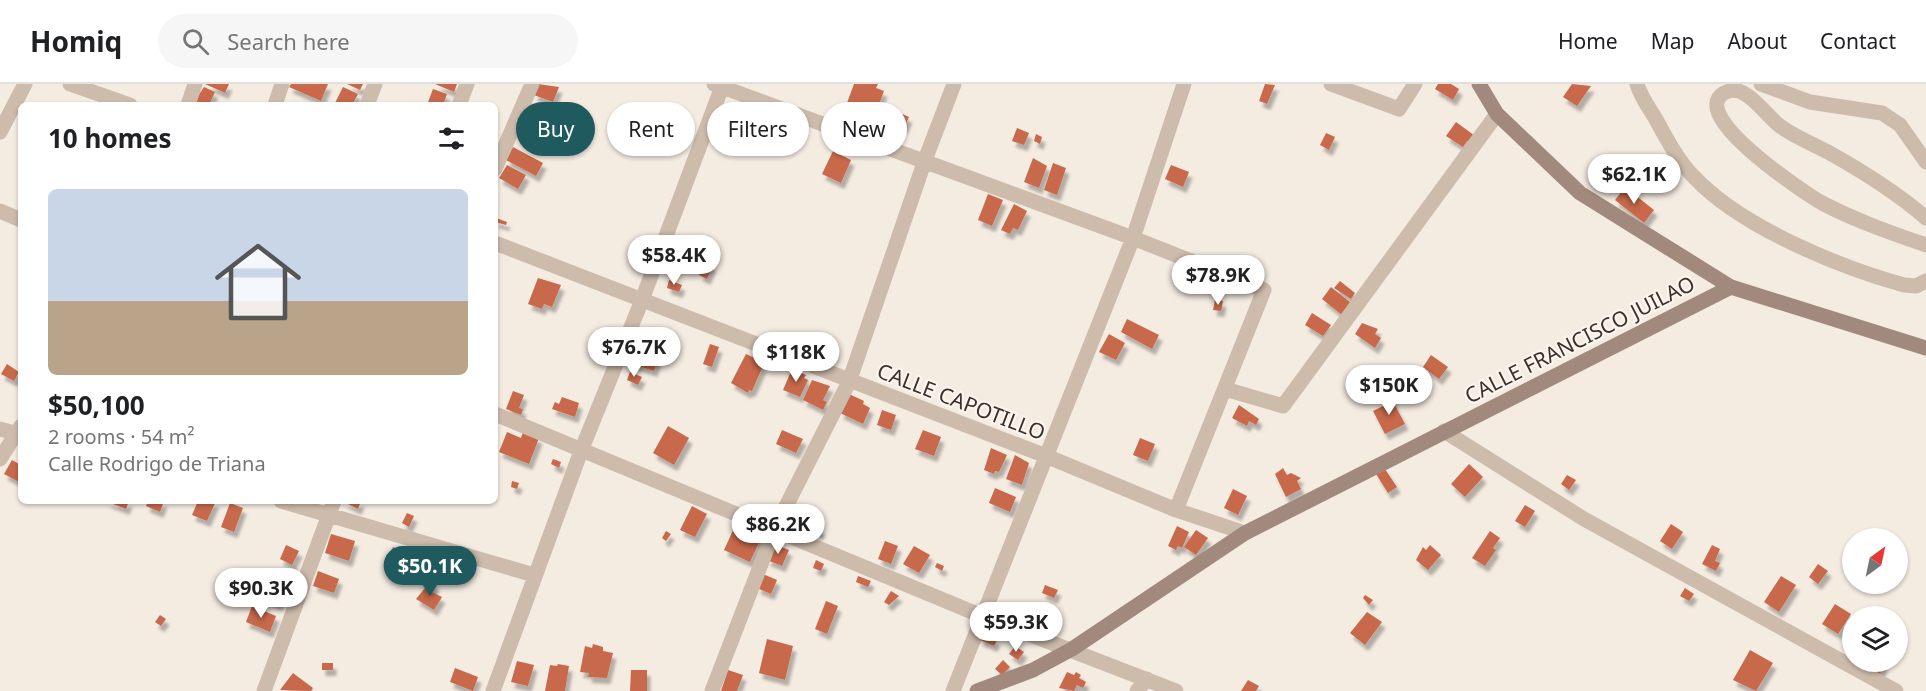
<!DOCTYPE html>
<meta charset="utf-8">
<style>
body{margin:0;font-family:"Noto Sans",sans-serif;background:#f6f6f6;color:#202124;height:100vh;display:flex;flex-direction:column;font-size:22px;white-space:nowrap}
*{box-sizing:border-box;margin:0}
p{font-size:20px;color:#757577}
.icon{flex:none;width:33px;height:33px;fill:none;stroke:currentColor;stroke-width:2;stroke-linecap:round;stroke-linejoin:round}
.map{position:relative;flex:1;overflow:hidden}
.side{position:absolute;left:18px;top:18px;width:480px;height:402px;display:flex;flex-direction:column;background:#fff;border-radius:9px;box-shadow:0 2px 4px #0004}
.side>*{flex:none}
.hud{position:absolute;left:516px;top:18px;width:570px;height:54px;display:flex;gap:12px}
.needle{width:39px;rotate:33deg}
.buttons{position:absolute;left:1842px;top:444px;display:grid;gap:12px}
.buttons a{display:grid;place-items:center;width:66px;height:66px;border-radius:50%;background:#fff;box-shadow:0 2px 4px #0004;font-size:30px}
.price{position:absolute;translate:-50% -51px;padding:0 14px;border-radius:21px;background:#fff;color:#222;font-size:20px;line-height:39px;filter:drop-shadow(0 2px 3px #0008)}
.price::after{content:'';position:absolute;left:50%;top:36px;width:18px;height:14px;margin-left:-9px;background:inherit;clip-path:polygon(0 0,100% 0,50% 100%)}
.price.on{background:#1f5a5e;color:#fff}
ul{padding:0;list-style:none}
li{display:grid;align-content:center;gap:12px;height:318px;padding:0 30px}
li+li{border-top:2px solid #e0e0e0}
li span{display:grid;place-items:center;height:186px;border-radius:9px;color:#555}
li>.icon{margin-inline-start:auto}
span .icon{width:108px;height:108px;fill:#fffc;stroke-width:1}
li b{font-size:26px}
h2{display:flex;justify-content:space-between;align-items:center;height:72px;padding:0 30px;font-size:26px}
.chip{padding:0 21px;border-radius:27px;background:#fff;box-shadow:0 2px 4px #0004;font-size:21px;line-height:54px}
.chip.on{background:#1f5a5e;color:#fff}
header{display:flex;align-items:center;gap:36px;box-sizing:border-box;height:84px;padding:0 30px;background:#fff;border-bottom:2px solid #e0e0e0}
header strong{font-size:28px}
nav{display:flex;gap:33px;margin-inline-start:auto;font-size:21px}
.search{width:420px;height:54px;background:#f6f6f6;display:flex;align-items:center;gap:15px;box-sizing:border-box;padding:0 21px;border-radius:33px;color:#757577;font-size:22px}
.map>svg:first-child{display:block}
.building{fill:#c8694b;filter:url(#shadow)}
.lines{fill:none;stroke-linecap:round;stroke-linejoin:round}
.street{stroke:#cdbbac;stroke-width:15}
.secondary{stroke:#a18a7d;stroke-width:15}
.labels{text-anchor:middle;stroke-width:4.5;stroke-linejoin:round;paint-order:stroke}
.street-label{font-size:21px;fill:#3b302b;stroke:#fbf5ee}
</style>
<header>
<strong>Homiq</strong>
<div class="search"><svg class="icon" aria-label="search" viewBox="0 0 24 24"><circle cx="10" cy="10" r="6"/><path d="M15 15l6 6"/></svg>Search here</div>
<nav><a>Home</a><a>Map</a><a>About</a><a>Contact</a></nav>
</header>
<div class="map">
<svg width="1926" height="607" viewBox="0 0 1926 607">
<defs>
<filter id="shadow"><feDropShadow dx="3.5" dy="6" stdDeviation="1.5" flood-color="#0004"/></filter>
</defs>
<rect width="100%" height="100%" fill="#f4ebe1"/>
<!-- building -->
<path class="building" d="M205,0H229L225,9Z
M291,0H328L321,17L289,3Z
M347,0H363L360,6Z
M435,0H457L454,8Z
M538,0L559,3L553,18L534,11Z
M854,0H878L876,4L884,7L872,39L844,27Z
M1265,0L1275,1L1267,20L1259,17Z
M1438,0H1451L1459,5L1453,16L1435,5Z
M1572,0L1591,2L1577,22L1563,13Z
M204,3L215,8L209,21H192Z
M343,3L358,10L352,21H334Z
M433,5L447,10L443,21H427Z
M898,28L909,33L904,44L893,39Z
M529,33L547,40L540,54L522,47Z
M1456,38L1475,52L1471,59L1467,57L1463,63L1446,52Z
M1017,44L1029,49L1024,61L1012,57Z
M1326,49L1335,53L1329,66L1320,61Z
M1036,50L1042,53L1040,60L1034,57Z
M513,63L543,79L536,92L506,76Z
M833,67L851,76L841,99L822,90Z
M1033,74L1047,82L1039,104L1024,98Z
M1053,79L1066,84L1057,111L1044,106Z
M507,81L526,91L518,105L499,94Z
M1171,81L1189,88L1183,103L1165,95Z
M1625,103L1654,126L1644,139L1615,116Z
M988,110L1003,116L992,142L978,136Z
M1014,120L1027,127L1018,146L1013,144L1010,150L1001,146Z
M496,134L507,138L506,141L495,138Z
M705,178L713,181L707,195L699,191Z
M538,194L561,201L552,223L544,220L542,225L528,220Z
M669,196L682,201L679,208L667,204Z
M1340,197L1355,209L1351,215L1334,204Z
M1331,203L1351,219L1342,231L1322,215Z
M1215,216L1223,217L1221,227L1213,226Z
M1312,229L1331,241L1323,252L1305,241Z
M1127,235L1159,251L1152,265L1121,248Z
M1362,239L1378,245L1375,250L1381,254L1375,264L1355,250Z
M1109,250L1125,259L1116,276L1099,268Z
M710,260L719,263L712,283L703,280Z
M638,264L659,271L654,287L632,280Z
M746,270L761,277L759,280L763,282L752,307L749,306L748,309L731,299Z
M1431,271L1448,283L1439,295L1423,283Z
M7,280L19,288L14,297L1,290Z
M792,285L806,291L804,294L808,296L800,313L783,306Z
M630,288L642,293L638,301L627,296Z
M812,296L830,302L823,316L827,318L823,326L803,316Z
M513,307L524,311L519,324L523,325L521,331L506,325Z
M849,310L864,317L863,320L870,324L863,340L840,329Z
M1390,312L1405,340L1385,350L1373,327L1385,321L1382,316Z
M562,313L579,319L575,333L552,325L555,318L559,320Z
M1239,321L1259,335L1256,341L1249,337L1247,342L1232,334Z
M882,326L896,331L891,346L877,341Z
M668,342L689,354L674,381L653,369Z
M782,346L803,355L796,369L776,360Z
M923,346L941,353L934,372L915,365Z
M507,348L521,354L523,348L539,354L529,380L499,368Z
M1140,354L1155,360L1148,377L1133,371Z
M991,364L1007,371L999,388L995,387L994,390L984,386Z
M1015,371L1029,379L1022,401L1006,395Z
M553,375L561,378L559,384L551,380Z
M12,376L21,381V399L4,390Z
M1469,380L1483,393L1465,413L1451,400Z
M1283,384L1287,391L1291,389L1301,394L1297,397L1301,405L1286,413L1275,390Z
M1385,385L1397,403L1388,409L1376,390Z
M1567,391L1576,396L1569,406L1561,400Z
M512,397L519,399L517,405L511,403Z
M995,404L1016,413L1010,428L989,419Z
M1233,405L1247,412L1238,431L1224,424Z
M105,417H129L126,425Z
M148,417H164L160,428L146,422Z
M198,417H216L207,437L192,431Z
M342,417H361L358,425Z
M230,419L243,424L234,448L221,443Z
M1525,421L1535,427L1525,443L1515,437Z
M692,422L707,430L695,453L680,446Z
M407,429L414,432L409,443L402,439Z
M736,440L762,452L750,478L724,466Z
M813,440L822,445L819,450L810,445Z
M1671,440L1683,448L1672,465L1660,457Z
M1177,442L1189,448L1182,464L1178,462L1176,466L1168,462Z
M1196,446L1208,454L1196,471L1184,463Z
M666,447L671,450L666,457L662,454Z
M1490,447L1500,454L1493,464L1496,466L1485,482L1472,474Z
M331,450L355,457L349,477L325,469Z
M885,457L898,462L891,480L878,475Z
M774,460L789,466L782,482L767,476Z
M286,461L299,467L292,481L280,475Z
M1430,461L1441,471L1428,486L1416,476L1423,463L1426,466Z
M1712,461L1720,465L1715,477L1720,479L1716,487L1702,480Z
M914,462L930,471L919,489L903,480Z
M393,463L402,467L396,480L387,476Z
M816,476L824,480L821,487L813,484Z
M937,479L944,482L942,487L935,483Z
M1818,480L1828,487L1818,500L1809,493Z
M318,487L339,495L334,509L313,502Z
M763,490L777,496L771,510L757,504Z
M858,492L871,497L868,503L856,498Z
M1781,492L1796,501L1779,528L1764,518Z
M430,498L436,501L432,508L442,513L434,526L416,515Z
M272,500L285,507L278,521L264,515Z
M1045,501L1058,506L1054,514L1042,509Z
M1685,504L1694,510L1689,517L1680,512Z
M891,507L899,512L889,521L884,518Z
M1365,511L1373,516L1369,521L1363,514Z
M826,517L838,522L827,550L815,545Z
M1835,520L1851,530L1838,550L1822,540Z
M252,522L276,532L270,548L246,538Z
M1367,528L1382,538L1365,561L1350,549Z
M160,531L166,535L161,542L155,538Z
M985,544L993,548L991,553L997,556L994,562L980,556Z
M767,555L793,562L785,596L759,589Z
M593,560L603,563V567L613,569L607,594L588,593L589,589L580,588L585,562L592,564Z
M1015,562L1024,568L1018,576L1009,570Z
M1750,566L1773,579L1756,607L1733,596Z
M1003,576L1010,583L1002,591L995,585Z
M517,577L534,581L528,602L511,598Z
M1865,578H1880L1885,580L1880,590L1863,581Z
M322,579H333V586H322Z
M558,580L569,582L565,607H545L550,581L557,582Z
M455,584L478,593L473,607L450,598Z
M631,586H647V607H630Z
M728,586L743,591L737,607H721Z
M1067,588L1074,591L1076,588L1081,591L1079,594L1086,598L1083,604L1077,601L1074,607L1059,604Z
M293,589L313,604L311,607L280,606Z
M1248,596L1259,602L1256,607H1241Z"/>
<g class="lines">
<!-- street -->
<path class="street" d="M70,0L130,21
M714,0L1133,154L1264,206L1176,426
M1331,0L1399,25L1415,0
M1637,0C1641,13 1647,21 1654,32C1666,53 1677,76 1694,93C1741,143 1839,183 1904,201L1916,202L1926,197
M1761,0L1810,18L1882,29L1900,41L1926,78
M188,21L195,0
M275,21L282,0
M367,21L375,0
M459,21L467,0
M0,48L25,0
M495,85L532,0
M0,127L21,136
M1926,134C1896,108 1862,87 1828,68C1811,59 1795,53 1780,42C1767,33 1747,1 1729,7C1677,25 1807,111 1824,120C1857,137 1891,149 1926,161
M495,159L1046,372L1176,426L1245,449
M1225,305L1283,322L1497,30
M495,330L982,532L1176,607
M0,345L21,351
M1444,347L1584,435L1896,607
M0,375L21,342
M281,417L534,491
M264,607L334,417
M493,607L581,367L642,216L723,0
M712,607L775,444L849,298L925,76L954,0
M953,607L1133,154L1184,0
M1137,607L1147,595"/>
<!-- secondary -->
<path class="secondary" d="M1479,0L1497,30L1580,109L1731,203L1926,264
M977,607L1033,586L1072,565L1245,449L1731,203"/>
</g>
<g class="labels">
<!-- street labels -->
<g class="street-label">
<text transform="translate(1580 256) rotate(-27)" y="7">CALLE FRANCISCO JUILAO</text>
<text transform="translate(961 318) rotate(21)" y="7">CALLE CAPOTILLO</text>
</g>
</g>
</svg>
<div class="buttons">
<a><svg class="needle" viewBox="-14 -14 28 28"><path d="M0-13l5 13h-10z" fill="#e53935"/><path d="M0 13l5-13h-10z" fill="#757577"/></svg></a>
<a><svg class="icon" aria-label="layers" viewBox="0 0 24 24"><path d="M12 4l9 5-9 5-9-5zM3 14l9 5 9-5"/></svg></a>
</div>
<b class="price" style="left:1634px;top:121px">$62.1K</b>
<b class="price" style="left:674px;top:202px">$58.4K</b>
<b class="price" style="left:1218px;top:222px">$78.9K</b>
<b class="price" style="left:634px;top:294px">$76.7K</b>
<b class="price" style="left:796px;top:299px">$118K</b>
<b class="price" style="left:1389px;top:332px">$150K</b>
<b class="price" style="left:778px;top:471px">$86.2K</b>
<b class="price on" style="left:430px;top:513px">$50.1K</b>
<b class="price" style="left:261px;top:535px">$90.3K</b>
<b class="price" style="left:1016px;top:569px">$59.3K</b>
<div class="hud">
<a class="chip on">Buy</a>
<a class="chip">Rent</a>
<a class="chip">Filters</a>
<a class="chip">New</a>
</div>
<section class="side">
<h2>10 homes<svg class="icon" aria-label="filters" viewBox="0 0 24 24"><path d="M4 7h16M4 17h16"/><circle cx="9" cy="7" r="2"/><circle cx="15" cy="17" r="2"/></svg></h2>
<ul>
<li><span style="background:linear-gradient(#c9d6e8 60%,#b9a48a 0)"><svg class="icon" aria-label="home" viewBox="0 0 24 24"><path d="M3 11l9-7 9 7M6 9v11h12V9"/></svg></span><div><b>$50,100</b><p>2 rooms · 54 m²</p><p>Calle Rodrigo de Triana</p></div></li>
</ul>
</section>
</div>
